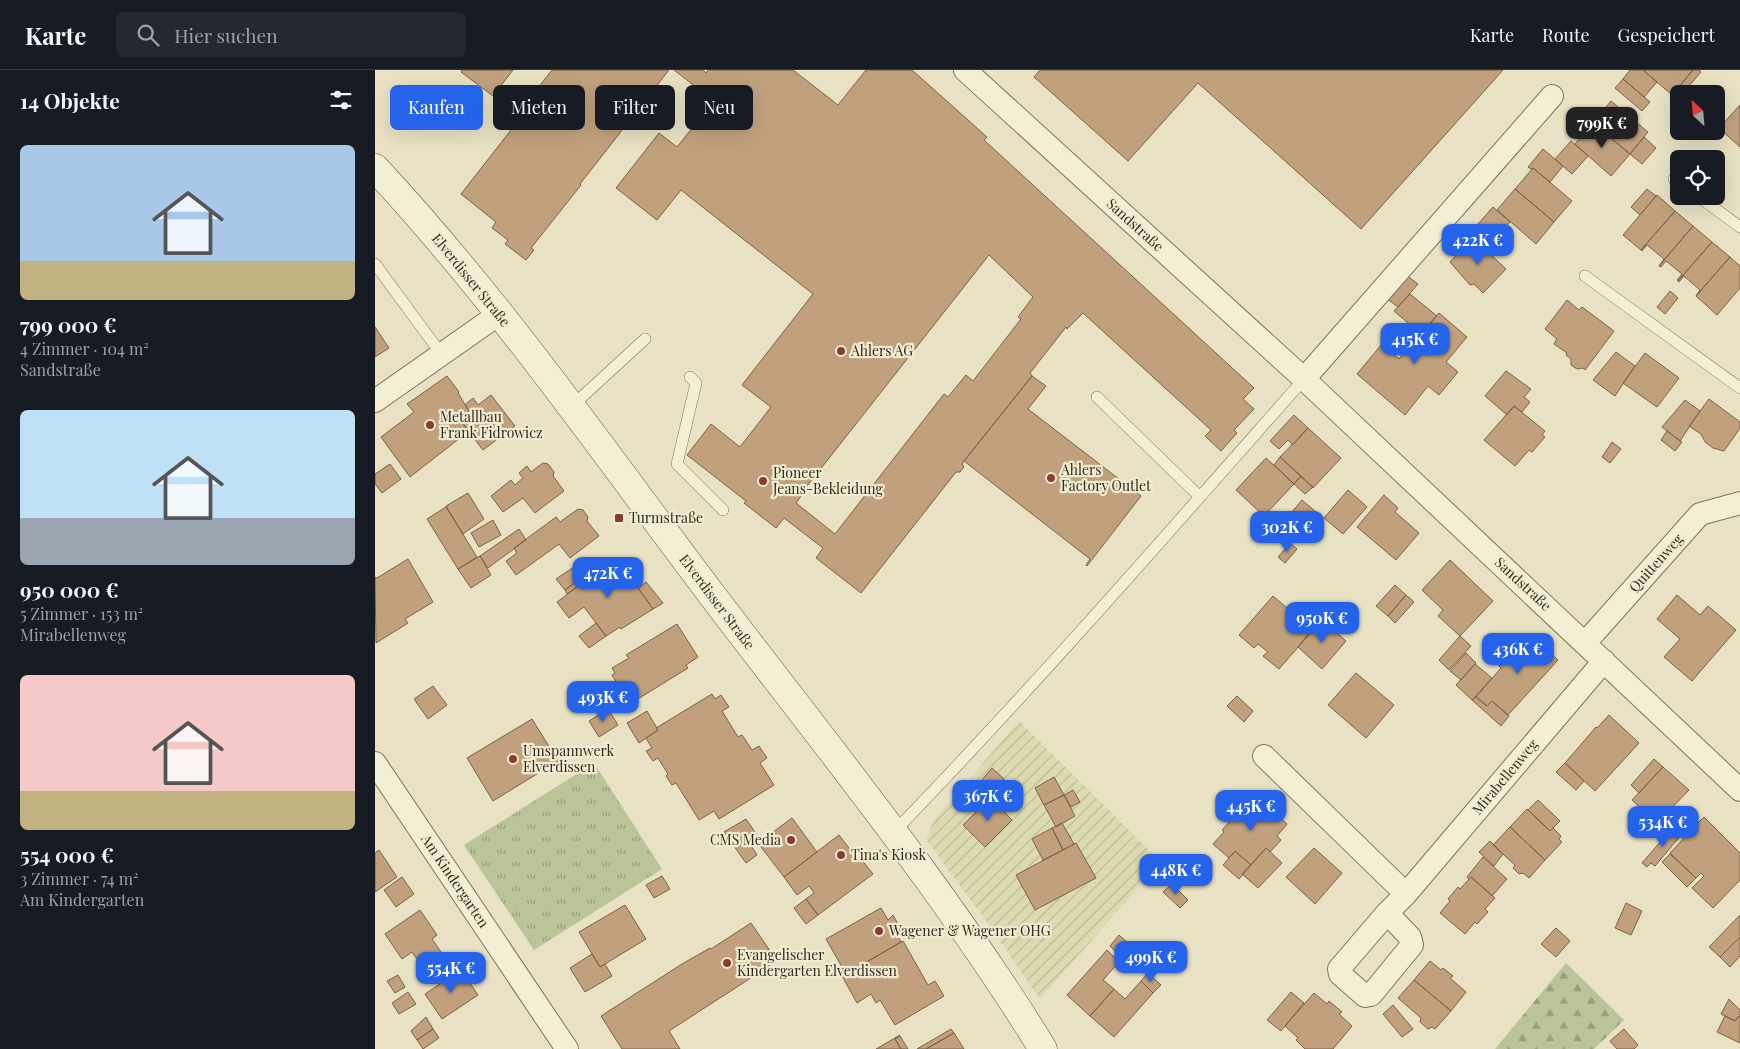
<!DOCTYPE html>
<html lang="de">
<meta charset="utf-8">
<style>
body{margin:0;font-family:"Playfair Display",serif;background:#242831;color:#f1f3f6;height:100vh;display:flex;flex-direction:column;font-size:19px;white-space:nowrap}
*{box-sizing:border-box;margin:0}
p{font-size:16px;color:#9ea1a6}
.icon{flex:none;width:28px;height:28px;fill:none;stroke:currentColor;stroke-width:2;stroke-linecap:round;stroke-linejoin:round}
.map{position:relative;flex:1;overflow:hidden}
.details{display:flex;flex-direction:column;background:#171b24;width:375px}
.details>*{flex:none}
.banner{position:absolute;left:15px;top:15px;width:475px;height:45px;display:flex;gap:10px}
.needle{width:32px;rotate:334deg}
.tools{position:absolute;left:1295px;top:15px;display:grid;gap:10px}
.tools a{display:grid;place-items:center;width:55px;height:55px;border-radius:8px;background:#171b24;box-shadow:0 5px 20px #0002;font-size:25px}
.price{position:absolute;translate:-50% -42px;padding:0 11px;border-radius:10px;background:#2563eb;color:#fff;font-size:16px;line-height:32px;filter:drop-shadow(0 1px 2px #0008)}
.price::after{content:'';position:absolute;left:50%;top:30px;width:15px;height:11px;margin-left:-8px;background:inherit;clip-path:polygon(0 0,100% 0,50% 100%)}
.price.on{background:#222;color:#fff}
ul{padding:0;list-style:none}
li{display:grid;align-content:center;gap:10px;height:265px;padding:0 20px}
li span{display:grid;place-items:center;height:155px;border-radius:8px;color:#555}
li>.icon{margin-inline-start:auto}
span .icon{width:90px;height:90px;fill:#fffc;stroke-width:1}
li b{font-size:21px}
h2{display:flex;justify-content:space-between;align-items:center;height:60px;padding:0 20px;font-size:21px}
.chip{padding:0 18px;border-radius:8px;background:#171b24;box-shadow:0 5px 20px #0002;font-size:18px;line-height:45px}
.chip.on{background:#2563eb;color:#fff}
header{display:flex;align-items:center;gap:30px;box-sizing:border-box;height:70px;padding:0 25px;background:#171b24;border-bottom:1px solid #363941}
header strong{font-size:24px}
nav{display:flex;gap:28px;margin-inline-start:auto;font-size:18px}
.search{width:350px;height:45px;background:#242831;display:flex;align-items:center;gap:12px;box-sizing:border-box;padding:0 18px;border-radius:8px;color:#9ea1a6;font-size:19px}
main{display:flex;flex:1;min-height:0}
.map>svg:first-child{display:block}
.farmland{fill:url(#farmland-furrows)}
.grass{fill:url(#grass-tufts)}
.forest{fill:url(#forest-firs)}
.building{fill:#c1a17d;stroke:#7c6145;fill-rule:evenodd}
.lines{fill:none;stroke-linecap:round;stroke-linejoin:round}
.service-casing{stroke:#80735c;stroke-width:12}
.minor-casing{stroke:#80735c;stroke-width:24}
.secondary-casing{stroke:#61543f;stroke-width:29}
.service{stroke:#f4eed5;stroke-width:11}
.minor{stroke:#f4eed5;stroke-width:22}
.secondary{stroke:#f4eed5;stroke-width:28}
.poi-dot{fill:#873d33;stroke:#f0ebd1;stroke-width:2}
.labels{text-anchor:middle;stroke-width:4.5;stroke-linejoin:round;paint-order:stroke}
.street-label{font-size:14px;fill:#312a1e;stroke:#f0ebd1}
.poi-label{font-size:14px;fill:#312a1e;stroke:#f0ebd1;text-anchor:start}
</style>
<header>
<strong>Karte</strong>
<div class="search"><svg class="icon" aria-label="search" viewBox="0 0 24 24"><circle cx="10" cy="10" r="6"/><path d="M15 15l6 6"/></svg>Hier suchen</div>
<nav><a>Karte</a><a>Route</a><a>Gespeichert</a></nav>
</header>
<main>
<section class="details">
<h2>14 Objekte<svg class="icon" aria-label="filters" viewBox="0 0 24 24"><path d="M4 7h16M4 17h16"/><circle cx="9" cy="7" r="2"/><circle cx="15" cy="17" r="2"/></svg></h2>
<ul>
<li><span style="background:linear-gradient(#a9c7e8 75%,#c2b280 0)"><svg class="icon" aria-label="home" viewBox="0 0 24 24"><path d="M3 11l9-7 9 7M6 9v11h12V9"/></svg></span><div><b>799 000 €</b><p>4 Zimmer · 104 m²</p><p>Sandstraße</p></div></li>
<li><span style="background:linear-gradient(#bfe0f5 70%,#9aa5b1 0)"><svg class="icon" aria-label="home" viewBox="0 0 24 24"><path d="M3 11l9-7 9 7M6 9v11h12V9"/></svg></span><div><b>950 000 €</b><p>5 Zimmer · 153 m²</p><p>Mirabellenweg</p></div></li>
<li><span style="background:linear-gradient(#f6c9c9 75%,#c2b280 0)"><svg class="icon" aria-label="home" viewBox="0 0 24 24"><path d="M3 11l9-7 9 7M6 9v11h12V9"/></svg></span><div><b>554 000 €</b><p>3 Zimmer · 74 m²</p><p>Am Kindergarten</p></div></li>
</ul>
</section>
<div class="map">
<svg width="1365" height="979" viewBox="0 0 1365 979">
<defs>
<pattern id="farmland-furrows" width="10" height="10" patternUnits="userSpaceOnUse" patternTransform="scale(1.25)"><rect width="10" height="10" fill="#dcdab1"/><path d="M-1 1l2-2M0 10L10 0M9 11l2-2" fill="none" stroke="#bdbb98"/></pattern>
<pattern id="grass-tufts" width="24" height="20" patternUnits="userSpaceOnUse" patternTransform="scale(1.25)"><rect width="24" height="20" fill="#bac498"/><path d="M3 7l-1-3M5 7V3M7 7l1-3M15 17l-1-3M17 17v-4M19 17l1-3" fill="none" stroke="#989f7b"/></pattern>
<pattern id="forest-firs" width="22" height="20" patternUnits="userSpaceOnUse" patternTransform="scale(1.25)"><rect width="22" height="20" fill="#bac498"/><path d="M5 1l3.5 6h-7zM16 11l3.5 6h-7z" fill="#989f7b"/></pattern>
</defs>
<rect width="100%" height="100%" fill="#e8e1c3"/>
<!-- farmland -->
<path class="farmland" d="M644,651L786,792L665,929L612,852L551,770L558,751Z"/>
<!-- grass -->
<path class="grass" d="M219,693L287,799L159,880L89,775Z"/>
<!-- forest -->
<path class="forest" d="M1191,893L1249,950L1219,979H1120Z"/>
<!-- building -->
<path class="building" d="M87,0H138L118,26L86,2Z
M177,0H294L205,114L206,115L156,178L159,180L151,190L130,174L133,170L117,158L121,152L86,124L136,60L132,57Z
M299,0H328L331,3L333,0H418L463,35L491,0H537L612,67L609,70L879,318L868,329L879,339L859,360L862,363L846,381L830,366L836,360L708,243L692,259L691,257L655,303L657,306L589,391L587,394L589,397L585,402H581L486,523L441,488L448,478L409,448L401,458L369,433L371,431L312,385L336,354L365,377L396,337L367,315L438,224L306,120L282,150L241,118L284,63L302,77L339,31ZM614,185L658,227L643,247L646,249L598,311L591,305L573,327L569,324L460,464L421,433L426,426L425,425Z
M665,0H1128L986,159L823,13L753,91L659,7Z
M1255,0H1268L1282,12L1269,27L1248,9Z
M1268,0H1318L1297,25Z
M1318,0H1324L1326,2L1307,24H1304L1302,29L1297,25Z
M1248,9L1275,32L1267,41L1240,18Z
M1236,31L1273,62L1255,84L1218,53Z
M1365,35V77L1344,58Z
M1218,53L1255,84L1236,106L1200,74Z
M1269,67L1281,78L1267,94L1255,84Z
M1196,71L1213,86L1197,104L1180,89Z
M1168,79L1188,96L1175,112L1158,98L1156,99L1153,97Z
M1158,98L1197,131L1179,152L1140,119Z
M1140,119L1179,152L1161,174L1122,140Z
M1272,119L1281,126L1265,145L1256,137Z
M1282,125L1300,141L1266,180L1248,165Z
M1118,137L1135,152L1119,171L1102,155Z
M1300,141L1318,156L1284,196L1289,189L1272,175L1267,181L1266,180Z
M1318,156L1337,172L1303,211L1302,210L1307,204L1291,191L1286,197L1284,196Z
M1127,161L1134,168L1126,178L1119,171Z
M1098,168L1131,199L1108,223L1099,214L1095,215L1075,192Z
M1337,172L1355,187L1321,226L1325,220L1309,206L1304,212L1303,211Z
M1355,187L1365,196V218L1342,245L1321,226Z
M1031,205L1043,214L1023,237L1011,228Z
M1295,221L1303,228L1290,244L1282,237Z
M1035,224L1062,246L1046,264L1019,241Z
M1192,230L1204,240L1207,237L1239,261L1210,300L1208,298L1202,299L1196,295V289L1191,285L1192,283L1179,274L1182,269L1170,259Z
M1064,243L1092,267L1071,292L1083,302L1064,325L1053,316L1030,345L982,304L1007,274L1024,289L1027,285L1020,279L1024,274L1025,273L1032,279Z
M0,257L14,278L0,287Z
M1241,282L1260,296L1240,326L1218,310Z
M1270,283L1304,308L1282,337L1248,313Z
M1131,301L1156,319L1149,327L1155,332L1147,342L1139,336L1132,345L1110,326Z
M72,306L84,322L83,323L94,341L84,349L94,361L35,407L6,367L39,342L32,334Z
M657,306L671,316L653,339L766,426L712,496L711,495L715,489L589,391Z
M116,325L140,356L108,380L84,349L94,341L90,335L91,334L98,328L103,335Z
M1334,329L1365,352V358L1349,381L1338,378L1330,372L1326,364L1314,356Z
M1310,330L1325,341L1305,371L1287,357Z
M1139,336L1170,361L1167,365L1170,367L1157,382L1154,380L1140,396L1109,370Z
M919,345L933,358L918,375L913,370L904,379L895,371Z
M933,358L966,388L938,418L905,387Z
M1292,361L1307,372L1300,381L1286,370Z
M1237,372L1246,379L1235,393L1227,387Z
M905,387L926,406L919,414L899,395Z
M891,388L919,414L889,446L861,420Z
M168,393L173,394L179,402L178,406L189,421L160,443L148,428L128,442L116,426L136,410L140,415L148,408L144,403L152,396L156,402Z
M15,394L26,409L7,423L0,414V404Z
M926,406L938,417L930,424L919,414Z
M973,420L992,437L968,464L949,448Z
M93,423L109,449L88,464L71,436Z
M1009,425L1023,438L1020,442L1044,463L1021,490L982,457Z
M927,430L948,448L928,473L906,455Z
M71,437L102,487L83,499L52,449Z
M203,439L208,440L213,447L212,451L224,466L195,488L184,474L141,505L131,491L142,483L139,478L181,447L185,452Z
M118,450L126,465L104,477L96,463Z
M144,459L151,470L113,498L105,486Z
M915,473L922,479L910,493L903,487Z
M105,486L116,505L96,518L83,499Z
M33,489L58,532L30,549L33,553L1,573L0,507L2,508Z
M243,490L278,539L246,559L245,557L231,566L209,537L194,548L182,532L210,511L212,513L220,508L215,501L225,494L230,500Z
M1075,490L1118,531L1085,566L1063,546L1068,540L1047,520Z
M199,497L207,507L190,520L181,509Z
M207,507L210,511L192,524L190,520Z
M271,512L288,533L278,539L263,518Z
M1020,515L1031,525L1013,546L1001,536Z
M1031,525L1039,532L1020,553L1013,546Z
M1302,525L1325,545L1333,536L1361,560L1317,611L1289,587L1305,569L1282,549Z
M898,526L938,560L904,599L888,586L893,582L883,574L879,578L864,565Z
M945,549L971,571L947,599L923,577Z
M221,553L231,566L214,578L204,566Z
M302,554L323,587L311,595L313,598L258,632L253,624L250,626L237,605L240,603L237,598L254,588L251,585Z
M1153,564L1183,590L1133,645L1117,631L1112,636L1101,627L1126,598L1124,596Z
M1085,566L1096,576L1074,600L1064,590Z
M1091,583L1101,593L1086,610L1075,601Z
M1100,594L1117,608L1097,630L1081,615Z
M981,603L1019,635L991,668L953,635Z
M58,616L72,635L53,649L39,629Z
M337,624L340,629L346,625L354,637L347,641L363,667L367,665L377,680L384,676L392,688L385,693L399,715L344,749L339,741L324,750L301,713L297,715L291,706L293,704L283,688L278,691L271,681L277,678L271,668L283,660L281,658Z
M862,626L878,641L869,652L852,636Z
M1101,627L1112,636L1117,631L1134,646L1126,656L1097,630Z
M233,639L243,655L224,667L214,651Z
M272,641L283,660L264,673L252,653Z
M1234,645L1264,673L1220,721L1190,693L1221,657L1222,658Z
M157,649L183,691L118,731L92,688Z
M1279,689L1288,697L1264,723L1256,715Z
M1190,693L1209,711L1201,720L1181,702Z
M1288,697L1314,720L1282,753L1257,730Z
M617,698L629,709L618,723L605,712Z
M679,707L689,725L669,735L660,718Z
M626,718L636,727L629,735L619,727Z
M698,720L705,732L696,737L689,725Z
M689,725L700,746L681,757L669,735Z
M879,725L912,754L902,766L906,770L895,782L891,778L876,795L860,781L854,788L838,774L849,762L847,760Z
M615,728L637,750L610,777L588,755Z
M1163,730L1185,751L1175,761L1153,740Z
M1152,739L1175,761L1178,758L1186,766L1184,769L1187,772L1170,790L1135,757Z
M1329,747L1365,783V810L1338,838L1317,818L1329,806L1326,803L1321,808L1295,783L1313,764L1309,759L1318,750L1322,754Z
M417,748L442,782L409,807L383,773Z
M371,749L384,768L375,774L382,785L371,793L349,762Z
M687,753L699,774L688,780L677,758Z
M1135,757L1170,790L1154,808L1148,803L1144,804L1138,798L1140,795L1118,775Z
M1298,757L1307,764L1280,796L1276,793L1272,797L1267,793Z
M677,758L688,780L668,790L657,769Z
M464,765L483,790L486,789L498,804L443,845L431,829L439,823L434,816L422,825L409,807Z
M1115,771L1128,784L1119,796L1104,782Z
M701,773L721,808L660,840L641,805Z
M891,778L907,793L883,818L867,804Z
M939,778L967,803L940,834L911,807Z
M4,780L22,807L0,822V783Z
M860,781L876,795L864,809L848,795Z
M1295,784L1321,808L1312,817L1287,792Z
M1108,787L1132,809L1117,826L1096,807L1094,809L1092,807Z
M287,806L295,819L279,828L271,815Z
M27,807L39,824L21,837L9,820Z
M1096,807L1120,828L1110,839L1113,842L1102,854L1100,852L1090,864L1065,843L1075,831L1073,829L1083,817L1085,819Z
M797,814L813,830L805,838L788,822Z
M431,829L443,845L431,854L419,838Z
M1251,833L1267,841L1256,865L1240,858Z
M250,835L271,869L225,897L204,862Z
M506,838L513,850L518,845L525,858L519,860L526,872L471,904L451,869Z
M45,840L62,865L57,869L66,882L46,895L37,882L27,889L10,864Z
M1365,845V867L1345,887L1334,877Z
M376,853L402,891L294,961L305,979H247L226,946L307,894L335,878L336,879Z
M1181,858L1195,871L1181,887L1166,874Z
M744,865L754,874L744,885L735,876Z
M1365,867V886L1355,897L1345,887Z
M528,871L553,915L560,911L569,926L520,955L505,930L501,933L496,924L482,933L467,906Z
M732,880L744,892L728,910L739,919L715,946L692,925Z
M217,884L225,897L230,894L237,906L210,922L195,898Z
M1055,891L1066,900L1068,898L1078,906L1075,908L1091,922L1076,941L1039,910Z
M86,900L103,925L67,949L50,924Z
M773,903L786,915L778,923L766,911Z
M23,905L30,917L20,923L12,911Z
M1039,910L1076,941L1060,959L1057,957L1053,959L1045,952L1046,948L1023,928Z
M766,911L778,923L739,967L715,946L739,919L750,929Z
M33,922L41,934L24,944L17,933Z
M916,922L929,933L906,961L892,950Z
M939,923L952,934L954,931L967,942L964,944L977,956L958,979H930L921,970L923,968L910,956Z
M1354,929L1365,940V945L1360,951L1346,944Z
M1018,935L1038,959L1027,967L1008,944Z
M1365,945V973L1342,962L1350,946L1360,951Z
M51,947L58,959L42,970L36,961Z
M58,959L64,968L48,979L42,970Z
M576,959L579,963L551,979H542Z
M1249,959L1263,975L1259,979H1242L1235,971Z
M579,963L589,979H551Z
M525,965L520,969L526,979H501Z
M525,966L533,979H526L520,969Z"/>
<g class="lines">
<defs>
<path id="service" d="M1299,109L1304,112
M1323,126L1365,157
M0,194L67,285
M1210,206L1365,318
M315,307L321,313L302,394L348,440
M722,327L825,427
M196,337L270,269
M518,763C660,616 794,462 929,309"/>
<path id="minor" d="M590,0L929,309L1365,720
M929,309L1177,26
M0,331L124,244
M1210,573L1325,444L1365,433
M889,686L1031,824
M0,693L192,979
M1012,843L1035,867L1037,875L996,925L990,926L965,904L964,899L1012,843L1031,824L1229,591"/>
<path id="secondary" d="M0,98C124,231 228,381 337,525C450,674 570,820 668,979"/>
</defs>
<!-- service casing -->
<use href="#service" class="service-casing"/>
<!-- minor casing -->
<use href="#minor" class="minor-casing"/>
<!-- secondary casing -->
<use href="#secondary" class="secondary-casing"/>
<!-- service -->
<use href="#service" class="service"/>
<!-- minor -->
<use href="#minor" class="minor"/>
<!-- secondary -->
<use href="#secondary" class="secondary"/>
</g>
<!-- markers -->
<g class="poi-dot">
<circle cx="466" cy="281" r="5"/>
<circle cx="55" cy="355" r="5"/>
<circle cx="676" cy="408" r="5"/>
<circle cx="388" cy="411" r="5"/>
<rect x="239" y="443" width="10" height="10" rx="2.5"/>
<circle cx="138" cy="689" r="5"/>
<circle cx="416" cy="770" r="5"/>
<circle cx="466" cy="785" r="5"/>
<circle cx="504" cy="861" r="5"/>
<circle cx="352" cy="893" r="5"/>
</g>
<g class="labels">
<!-- street labels -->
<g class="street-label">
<text transform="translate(760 155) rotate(42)" y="5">Sandstraße</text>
<text transform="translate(96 210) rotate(51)" y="5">Elverdisser Straße</text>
<text transform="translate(1281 493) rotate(-48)" y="5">Quittenweg</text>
<text transform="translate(1148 514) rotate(43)" y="5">Sandstraße</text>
<text transform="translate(342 532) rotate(53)" y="5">Elverdisser Straße</text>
<text transform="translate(1130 707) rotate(-50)" y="5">Mirabellenweg</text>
<text transform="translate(80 811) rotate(56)" y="5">Am Kindergarten</text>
</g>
<!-- poi labels -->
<g class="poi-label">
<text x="476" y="286">Ahlers AG</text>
<text x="65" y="352">Metallbau<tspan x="65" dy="16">Frank Fidrowicz</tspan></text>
<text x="686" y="405">Ahlers<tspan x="686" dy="16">Factory Outlet</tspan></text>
<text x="398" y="408">Pioneer<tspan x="398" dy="16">Jeans-Bekleidung</tspan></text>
<text x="254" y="453">Turmstraße</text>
<text x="148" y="686">Umspannwerk<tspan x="148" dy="16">Elverdissen</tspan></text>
<text x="406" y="775" text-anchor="end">CMS Media</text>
<text x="476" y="790">Tina's Kiosk</text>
<text x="514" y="866">Wagener &amp; Wagener OHG</text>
<text x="362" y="890">Evangelischer<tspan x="362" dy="16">Kindergarten Elverdissen</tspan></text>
</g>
</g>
</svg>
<div class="tools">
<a><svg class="needle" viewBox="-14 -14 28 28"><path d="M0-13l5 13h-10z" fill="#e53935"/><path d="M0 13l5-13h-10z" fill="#9ea1a6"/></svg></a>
<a><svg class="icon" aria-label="locate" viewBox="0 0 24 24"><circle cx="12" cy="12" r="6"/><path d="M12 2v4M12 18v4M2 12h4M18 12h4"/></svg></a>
</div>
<b class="price on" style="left:1227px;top:79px">799K €</b>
<b class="price" style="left:1103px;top:196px">422K €</b>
<b class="price" style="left:1040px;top:295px">415K €</b>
<b class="price" style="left:912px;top:483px">302K €</b>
<b class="price" style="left:233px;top:529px">472K €</b>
<b class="price" style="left:947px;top:574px">950K €</b>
<b class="price" style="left:1143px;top:605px">436K €</b>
<b class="price" style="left:228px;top:653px">493K €</b>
<b class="price" style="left:613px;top:752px">367K €</b>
<b class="price" style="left:876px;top:762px">445K €</b>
<b class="price" style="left:1288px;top:778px">534K €</b>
<b class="price" style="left:801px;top:826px">448K €</b>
<b class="price" style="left:776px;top:913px">499K €</b>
<b class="price" style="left:76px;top:924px">554K €</b>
<div class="banner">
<a class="chip on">Kaufen</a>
<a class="chip">Mieten</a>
<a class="chip">Filter</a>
<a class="chip">Neu</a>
</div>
</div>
</main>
